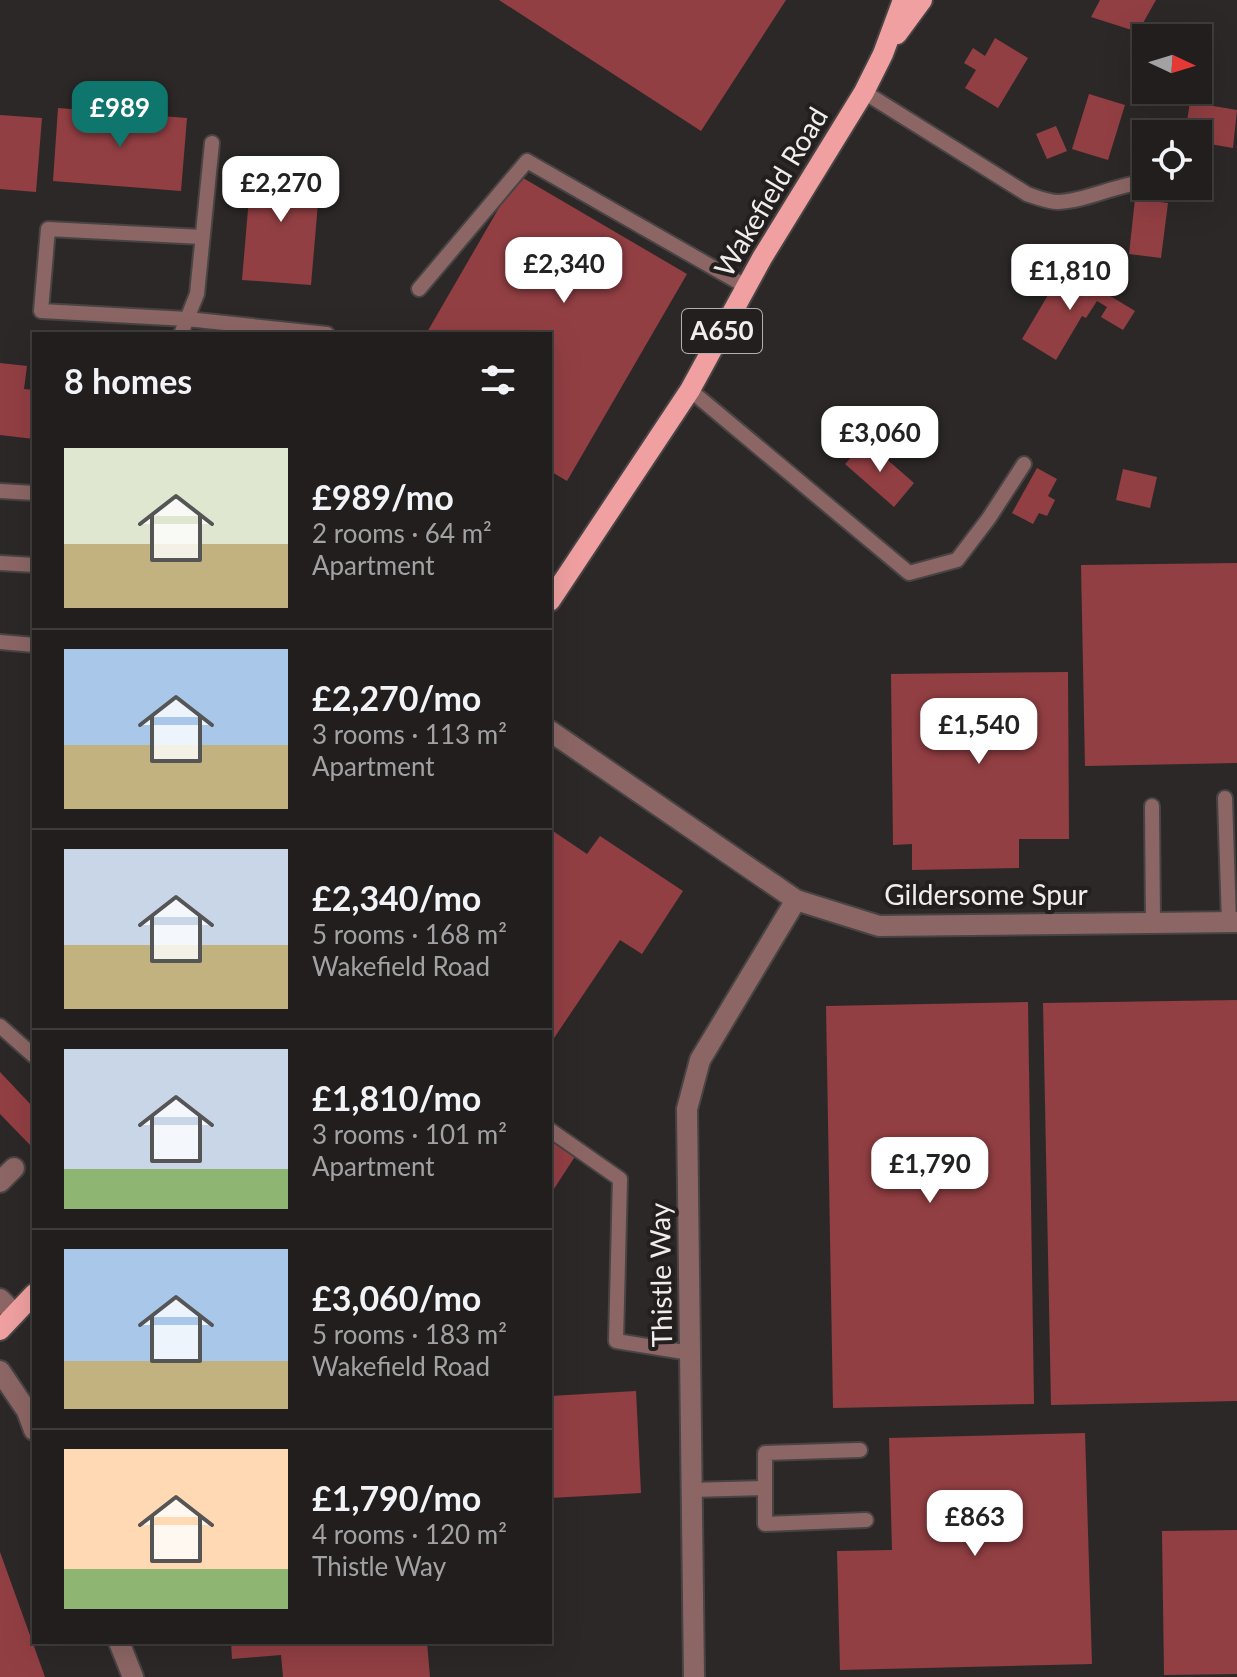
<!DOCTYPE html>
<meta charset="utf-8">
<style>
body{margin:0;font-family:Lato,sans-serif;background:#2a2727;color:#f1f3f6;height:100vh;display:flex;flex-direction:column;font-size:30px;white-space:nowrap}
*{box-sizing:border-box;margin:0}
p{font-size:26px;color:#a2a2a4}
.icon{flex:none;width:44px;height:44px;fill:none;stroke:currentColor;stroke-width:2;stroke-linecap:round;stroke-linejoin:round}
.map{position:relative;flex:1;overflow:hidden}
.side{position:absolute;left:32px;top:332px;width:520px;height:1312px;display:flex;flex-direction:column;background:#221e1e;border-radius:0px;box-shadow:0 8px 32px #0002,0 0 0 2px #3f3c3c}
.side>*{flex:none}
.needle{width:52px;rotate:94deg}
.controls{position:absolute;left:1132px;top:24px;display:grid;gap:16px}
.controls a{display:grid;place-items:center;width:80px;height:80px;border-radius:0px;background:#221e1e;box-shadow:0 8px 32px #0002,0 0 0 2px #3f3c3c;font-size:40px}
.price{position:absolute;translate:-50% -68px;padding:0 18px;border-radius:16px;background:#fff;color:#222;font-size:26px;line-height:52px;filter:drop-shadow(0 2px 4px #0008)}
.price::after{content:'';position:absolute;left:50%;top:48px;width:24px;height:18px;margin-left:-12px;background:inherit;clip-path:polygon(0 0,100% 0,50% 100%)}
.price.active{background:#0f766e;color:#fff}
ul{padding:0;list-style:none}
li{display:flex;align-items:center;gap:24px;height:200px;padding:0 32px}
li+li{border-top:2px solid #3f3c3c}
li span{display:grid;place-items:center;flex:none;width:224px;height:160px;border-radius:0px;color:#555}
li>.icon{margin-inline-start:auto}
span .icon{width:96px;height:96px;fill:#fffc;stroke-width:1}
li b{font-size:34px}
h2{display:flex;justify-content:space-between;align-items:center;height:96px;padding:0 32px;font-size:34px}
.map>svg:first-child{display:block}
.building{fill:#923f43}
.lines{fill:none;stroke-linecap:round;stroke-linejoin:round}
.service-casing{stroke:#484444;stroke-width:18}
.minor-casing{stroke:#484444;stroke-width:24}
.primary-casing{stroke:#484444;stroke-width:24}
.service{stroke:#8c6665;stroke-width:14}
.minor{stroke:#8c6665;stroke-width:20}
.primary{stroke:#f0a0a0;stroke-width:20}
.labels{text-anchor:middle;stroke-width:8;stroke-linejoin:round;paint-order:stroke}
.shield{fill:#231f1f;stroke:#b2afaf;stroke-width:2}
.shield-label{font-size:26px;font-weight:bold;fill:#f0eded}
.street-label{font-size:28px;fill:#f0eded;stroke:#231f1f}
</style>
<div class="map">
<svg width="1237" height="1677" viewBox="0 0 1237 1677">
<rect width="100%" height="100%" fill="#2d2828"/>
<!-- building -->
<path class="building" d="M499,0H786L701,131Z
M1100,0H1156L1138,32L1091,17Z
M995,38L1028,58L998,108L965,88L976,70L964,63L973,48L985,56Z
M1089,94L1125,105L1108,160L1072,149Z
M1190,102L1237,110L1233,148L1198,142V134H1185Z
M58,108L187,118L181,191L53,181Z
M0,115L42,118L36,192L0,189Z
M1056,126L1067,151L1047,159L1036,134Z
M252,162L321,168L311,285L242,280Z
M518,175L687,274L567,481L550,471V334H426Z
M1135,199L1168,203L1161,258L1129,254Z
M1059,265L1135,311L1123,330L1101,317L1107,307L1097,301L1086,318L1082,316L1056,360L1022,339L1048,295L1043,292Z
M0,363L27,366L24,389L34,390V439L0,435Z
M866,441L914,483L894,507L845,464Z
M1037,468L1057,479L1048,496L1055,500L1047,516L1039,513L1033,524L1012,513Z
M1123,469L1157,477L1150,508L1116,500Z
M1237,563V763L1085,766L1081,565Z
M1068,672L1069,839H1019V868L912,870V844L893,845L891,674Z
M550,829L587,854L600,836L683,891L642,954L620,940L550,1044Z
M1237,1000V1401L1051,1405L1043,1003Z
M1028,1002L1034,1404L833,1408L826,1006Z
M0,1072L34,1108V1142L30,1145L0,1114Z
M550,1138L576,1155L550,1195Z
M636,1391L641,1493L550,1498V1396Z
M1085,1433L1092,1664L840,1670L837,1551L892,1550L889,1438Z
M1237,1530V1674L1164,1675L1162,1531Z
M0,1552L45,1677H0Z
M231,1642H427L430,1677H283L281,1655L232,1659Z"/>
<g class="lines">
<defs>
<path id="service" d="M864,92L1027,194C1036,197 1048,202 1058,202C1088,201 1116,184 1146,182
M202,237L48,229L41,311L187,319L327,334
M419,289L527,161L747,287
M181,334L197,294L212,143
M690,390L909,573L957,560L989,518L1024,464
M0,491L34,493
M0,563L34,565
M0,642L34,645
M1225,798L1229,922
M1152,806L1153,923
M0,1026L34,1056
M550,1130L620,1179L616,1341L690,1353
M765,1488V1524L866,1520
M691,1490L765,1488V1453L860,1450"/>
<path id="minor" d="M550,731L796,900L879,926L1237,922
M0,1182L14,1168
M0,1299L15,1314
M0,1371L27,1411L34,1430
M119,1642L133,1677
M694,1677L687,1109L700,1060L796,900"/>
<path id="primary" d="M897,34L922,0
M550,601L690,390L762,258L864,92L883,54L903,0
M0,1330L34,1294"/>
</defs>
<!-- service casing -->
<use href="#service" class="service-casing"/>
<!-- minor casing -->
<use href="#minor" class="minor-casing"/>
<!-- primary casing -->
<use href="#primary" class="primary-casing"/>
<!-- service -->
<use href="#service" class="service"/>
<!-- minor -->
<use href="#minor" class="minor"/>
<!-- primary -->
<use href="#primary" class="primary"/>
</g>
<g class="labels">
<!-- shield labels -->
<rect class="shield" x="682" y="309" width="80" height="44" rx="6"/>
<g class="shield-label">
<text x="722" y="340">A650</text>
</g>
<!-- street labels -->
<g class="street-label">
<text transform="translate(771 192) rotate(-59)" y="10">Wakefield Road</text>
<text x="986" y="905">Gildersome Spur</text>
<text transform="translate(661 1275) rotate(-91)" y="10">Thistle Way</text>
</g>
</g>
</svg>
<div class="controls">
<a><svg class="needle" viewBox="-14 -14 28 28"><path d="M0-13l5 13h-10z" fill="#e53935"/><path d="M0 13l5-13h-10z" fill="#a2a2a4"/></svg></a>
<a><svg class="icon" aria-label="locate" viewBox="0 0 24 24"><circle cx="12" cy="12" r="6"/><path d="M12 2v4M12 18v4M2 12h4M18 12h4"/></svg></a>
</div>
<b class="price active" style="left:120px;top:149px">£989</b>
<b class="price" style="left:281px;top:224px">£2,270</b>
<b class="price" style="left:564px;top:305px">£2,340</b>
<b class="price" style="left:1070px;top:312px">£1,810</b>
<b class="price" style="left:880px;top:474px">£3,060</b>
<b class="price" style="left:979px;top:766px">£1,540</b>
<b class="price" style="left:930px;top:1205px">£1,790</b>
<b class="price" style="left:975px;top:1558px">£863</b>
<section class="side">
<h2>8 homes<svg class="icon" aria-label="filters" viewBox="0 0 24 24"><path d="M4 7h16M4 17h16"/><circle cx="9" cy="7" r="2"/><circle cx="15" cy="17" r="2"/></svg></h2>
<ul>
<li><span style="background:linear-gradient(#dfe7d0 60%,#c2b280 0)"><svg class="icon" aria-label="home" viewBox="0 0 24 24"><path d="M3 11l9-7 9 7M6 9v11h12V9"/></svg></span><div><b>£989/mo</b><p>2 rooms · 64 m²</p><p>Apartment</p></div></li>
<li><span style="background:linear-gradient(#a9c7e8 60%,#c2b280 0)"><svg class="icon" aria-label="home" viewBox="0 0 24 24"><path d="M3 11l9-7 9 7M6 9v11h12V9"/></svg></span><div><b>£2,270/mo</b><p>3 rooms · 113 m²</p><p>Apartment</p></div></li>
<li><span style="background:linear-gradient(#c9d6e8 60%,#c2b280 0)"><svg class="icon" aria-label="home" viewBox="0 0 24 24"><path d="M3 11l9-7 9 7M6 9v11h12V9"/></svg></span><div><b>£2,340/mo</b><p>5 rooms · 168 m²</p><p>Wakefield Road</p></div></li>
<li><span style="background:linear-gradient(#c9d6e8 75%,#8fb573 0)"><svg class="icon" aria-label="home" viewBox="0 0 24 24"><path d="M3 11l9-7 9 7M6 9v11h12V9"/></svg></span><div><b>£1,810/mo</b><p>3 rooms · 101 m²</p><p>Apartment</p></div></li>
<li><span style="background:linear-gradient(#a9c7e8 70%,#c2b280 0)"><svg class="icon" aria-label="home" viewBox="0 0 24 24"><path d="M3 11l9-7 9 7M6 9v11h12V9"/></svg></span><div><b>£3,060/mo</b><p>5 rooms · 183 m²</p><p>Wakefield Road</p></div></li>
<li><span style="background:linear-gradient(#ffd9b3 75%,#8fb573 0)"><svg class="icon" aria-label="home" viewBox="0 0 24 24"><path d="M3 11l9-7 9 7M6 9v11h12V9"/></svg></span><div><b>£1,790/mo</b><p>4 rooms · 120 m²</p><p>Thistle Way</p></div></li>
</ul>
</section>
</div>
